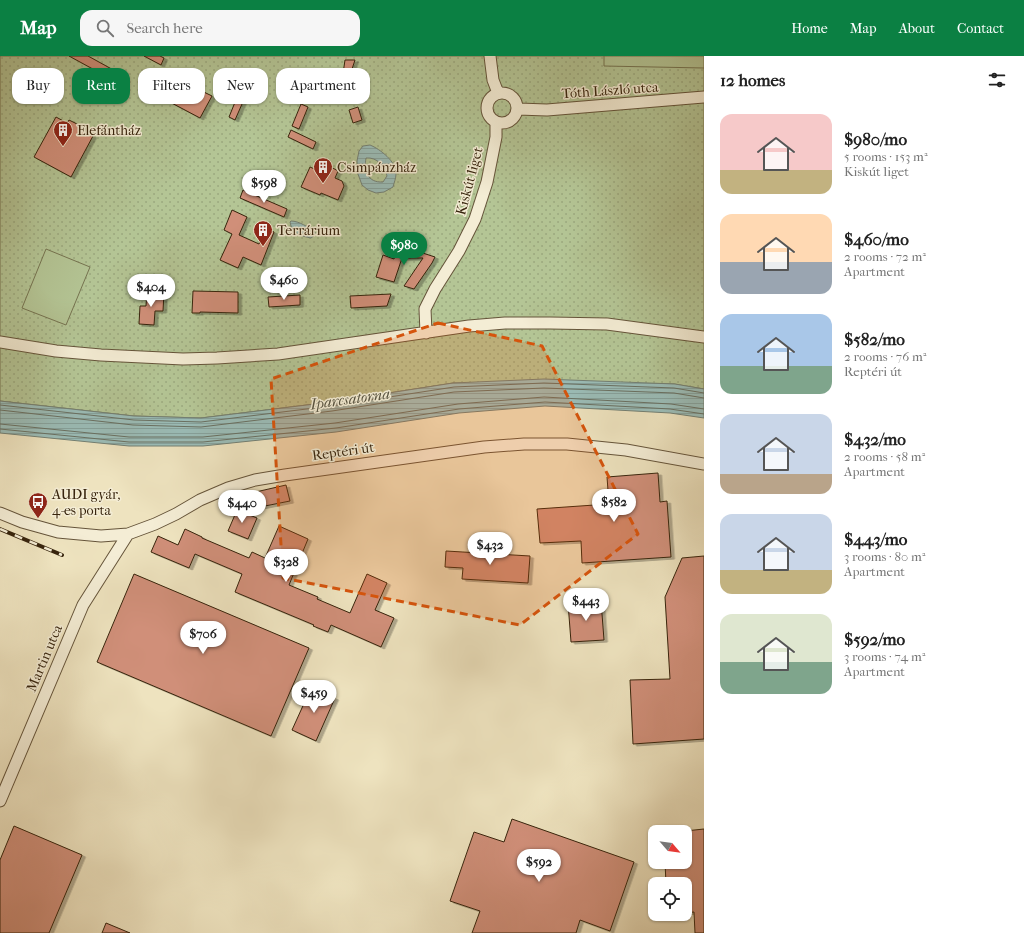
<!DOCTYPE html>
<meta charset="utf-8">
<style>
body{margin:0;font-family:"IM FELL French Canon",serif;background:#f6f6f6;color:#222;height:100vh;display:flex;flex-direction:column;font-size:15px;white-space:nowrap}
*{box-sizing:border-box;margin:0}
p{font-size:13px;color:#767676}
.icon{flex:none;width:22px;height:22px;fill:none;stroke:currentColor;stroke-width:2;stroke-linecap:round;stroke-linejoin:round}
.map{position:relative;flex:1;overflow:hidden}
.sheet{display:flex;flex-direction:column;background:#fff;width:320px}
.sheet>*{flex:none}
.hud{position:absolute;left:12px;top:12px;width:380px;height:36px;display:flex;gap:8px}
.needle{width:26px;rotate:118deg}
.buttons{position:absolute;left:648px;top:769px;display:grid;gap:8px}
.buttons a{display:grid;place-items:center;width:44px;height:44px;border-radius:8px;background:#fff;box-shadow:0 1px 3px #0004;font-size:20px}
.price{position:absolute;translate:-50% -34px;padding:0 9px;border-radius:14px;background:#fff;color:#222;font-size:13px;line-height:26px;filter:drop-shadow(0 1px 2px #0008)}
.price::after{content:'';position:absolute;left:50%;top:24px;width:12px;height:9px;margin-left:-6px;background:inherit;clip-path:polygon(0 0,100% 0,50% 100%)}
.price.selected{background:#0b8043;color:#fff}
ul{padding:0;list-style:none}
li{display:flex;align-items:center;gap:12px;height:100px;padding:0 16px}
li span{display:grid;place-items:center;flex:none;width:112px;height:80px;border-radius:12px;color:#555}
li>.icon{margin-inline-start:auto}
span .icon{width:48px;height:48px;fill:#fffc;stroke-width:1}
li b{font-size:17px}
h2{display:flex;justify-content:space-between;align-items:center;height:48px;padding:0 16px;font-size:17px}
.tag{padding:0 14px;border-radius:12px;background:#fff;box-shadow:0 1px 3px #0004;font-size:14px;line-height:36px}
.tag.selected{background:#0b8043;color:#fff}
header{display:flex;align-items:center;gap:24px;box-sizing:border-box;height:56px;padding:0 20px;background:#0b8043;color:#fff}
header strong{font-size:19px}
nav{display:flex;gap:22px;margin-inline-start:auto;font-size:14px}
.search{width:280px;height:36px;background:#f6f6f6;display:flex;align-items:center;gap:10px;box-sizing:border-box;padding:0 14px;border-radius:12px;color:#767676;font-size:15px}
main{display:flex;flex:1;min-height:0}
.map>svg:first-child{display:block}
.grass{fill:url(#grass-dots);stroke:#767451}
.pitch{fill:#b4c595;stroke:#767451}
.water{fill:url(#water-rules);stroke:#738074;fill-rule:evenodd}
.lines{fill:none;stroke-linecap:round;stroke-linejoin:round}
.shore{stroke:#697062;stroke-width:1}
.building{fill:#d08f79;stroke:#37240d;filter:url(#shadow)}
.minor-casing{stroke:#65543a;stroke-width:13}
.minor{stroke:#f4edd5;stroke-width:11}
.rail-casing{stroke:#37240d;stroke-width:4}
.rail{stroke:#f4edd5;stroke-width:2.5;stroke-dasharray:8;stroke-linecap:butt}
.marked{fill:#d6540c;fill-opacity:0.2;stroke:#d6540c;stroke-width:3;stroke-dasharray:8 5;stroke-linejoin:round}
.labels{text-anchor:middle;stroke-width:3;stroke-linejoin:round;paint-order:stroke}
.street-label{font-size:14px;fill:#37240d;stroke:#f4edd5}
.poi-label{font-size:14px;fill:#37240d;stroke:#f4edd5;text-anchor:start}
.water-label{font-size:15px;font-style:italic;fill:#555240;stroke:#f4edd5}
</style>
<header>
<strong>Map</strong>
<div class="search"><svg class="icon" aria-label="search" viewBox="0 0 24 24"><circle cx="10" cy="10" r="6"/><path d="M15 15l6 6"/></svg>Search here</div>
<nav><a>Home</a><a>Map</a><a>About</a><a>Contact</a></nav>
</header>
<main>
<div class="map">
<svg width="704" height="877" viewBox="0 0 704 877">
<defs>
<pattern id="grass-dots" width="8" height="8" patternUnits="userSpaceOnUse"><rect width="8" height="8" fill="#b4c595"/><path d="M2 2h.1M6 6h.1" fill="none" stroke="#9ba97f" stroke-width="1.8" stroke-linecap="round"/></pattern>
<pattern id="water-rules" width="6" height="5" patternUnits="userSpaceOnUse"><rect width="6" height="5" fill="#9bbdb8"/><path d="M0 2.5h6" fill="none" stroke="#86a29d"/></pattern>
<filter id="shadow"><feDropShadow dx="3.5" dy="2" stdDeviation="0" flood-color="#0004"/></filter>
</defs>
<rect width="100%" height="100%" fill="#eee3bf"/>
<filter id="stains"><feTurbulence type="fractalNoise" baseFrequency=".005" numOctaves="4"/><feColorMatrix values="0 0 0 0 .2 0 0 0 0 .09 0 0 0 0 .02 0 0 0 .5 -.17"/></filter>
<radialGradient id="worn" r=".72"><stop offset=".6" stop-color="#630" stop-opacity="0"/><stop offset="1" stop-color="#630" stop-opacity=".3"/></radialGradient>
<!-- grass -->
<path class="grass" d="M0,0H704V333L674,328L453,327L331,346L201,362L134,360L0,345Z"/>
<!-- pitch -->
<path class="pitch" d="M604,0H704V12L604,10Z
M46,193L90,211L66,269L22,252Z"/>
<!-- water -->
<path class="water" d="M370,89C380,93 397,106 396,118C396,122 394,127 393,131L384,136L376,137L368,134L362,129L358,118L357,105L359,95L363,90ZM366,102C377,101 385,110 387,120L383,126C367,127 364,114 366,102Z
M291,165C299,165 308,171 315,176V179L311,182C301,180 292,178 290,166Z
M544,323L675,328L704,333V362L670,357L545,350L459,357L336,376L203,390H129L0,377V345L134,360L201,362L331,346L453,327Z"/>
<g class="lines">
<!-- shore -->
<path class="shore" d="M0,349L134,364L201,366L331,350L454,331L544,327L674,332L704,337
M0,354L133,369L201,371L332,355L454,336L544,332L674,337L704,342
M0,368L129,381H203L335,367L458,348L544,341L671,348L704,353
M0,373L129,386H203L336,372L459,353L545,346L670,353L704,358"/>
</g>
<!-- building -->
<path class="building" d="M69,0H88L117,16L113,24Z
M144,0H160L164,2L161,9Z
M345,4H355L352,13L351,24L355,41L340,38Z
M177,23L212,40L200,62L166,44Z
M242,29L249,32L235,64L229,61Z
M301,48L308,51L299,73L292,70Z
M358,51L362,64L353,67L349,54Z
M56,61L67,67L69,64L83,71L85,76L93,80L71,121L34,101Z
M291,74L316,86L313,93L288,81Z
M310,111L328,119L331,111L338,115L335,122L342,125L344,130L338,144L321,137L320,139L301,131Z
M243,134L287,153L284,161L240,142Z
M232,154L247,161L239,179L259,188L265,172L274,176L261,209L243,201L238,212L220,204L232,178L224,174Z
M398,189L435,201L432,207L414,233L404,230L423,202H402L394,226L376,221L383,199L394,203Z
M147,235L164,236L163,255H155L154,269L139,268L140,250H146Z
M193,235L238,236V257L200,256V257H192Z
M391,238L387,250L351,252L350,240Z
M300,239V249L269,251L268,241Z
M658,417L660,446L667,445L671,501L582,507L581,485L540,487L537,453L609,448L607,421Z
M286,429L290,445L250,453L247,438Z
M237,454L257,462L248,483L228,475Z
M279,470L308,483L289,529L318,541L317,543L350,557L367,518L387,527L375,554L394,562L381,591L331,569L328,576L313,570L314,569L235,536L242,518L195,498L189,512L151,496L158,480L178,489L185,473L202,481V482L249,502L252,496L265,502Z
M446,495L530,500L528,527L462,523L463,512L445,511Z
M704,500V683L633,688L630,624L670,623L665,541L682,502Z
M134,518L309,592L271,680L97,606Z
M601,545L604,584L571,586L568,547Z
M311,632L335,642L316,685L292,674Z
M512,763L634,806L610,875L580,864L576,877H472L480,855L450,845L474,776L504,786Z
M14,770L82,799L49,877H0V804Z
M704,773V877H695L694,856L685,857V828H666L665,806H685V775Z
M106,867L130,877H102Z"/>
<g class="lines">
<defs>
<path id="minor" d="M490,0L493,24L498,37
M487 52a15 15 0 1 1 30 0a15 15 0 1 1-30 0Z
M518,53L547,54L704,41
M426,277L425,253L435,233L459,195L475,163L487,126L496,81V66
M0,286L56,295L101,299L183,303L217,302L278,298L469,270L505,267H550L607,268L704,281
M0,457L22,466L58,476L101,480L128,478L155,468L176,458L200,444L228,432L255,424L285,419L484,391L524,388H567L626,394L704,408
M0,745L83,549L128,478"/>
</defs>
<!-- minor casing -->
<use href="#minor" class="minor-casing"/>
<!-- minor -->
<use href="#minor" class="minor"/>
<defs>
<path id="rail" d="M0,473L62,499"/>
</defs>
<!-- rail casing -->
<use href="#rail" class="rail-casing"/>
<!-- rail -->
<use href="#rail" class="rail"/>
</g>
<!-- marked area -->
<path class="marked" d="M438,267L542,290L638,478L520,569L283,522L271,323Z"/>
<!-- icons -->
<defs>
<symbol id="building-pin" viewBox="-11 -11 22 30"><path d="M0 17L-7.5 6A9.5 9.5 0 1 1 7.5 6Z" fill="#8f2418" stroke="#f4edd5"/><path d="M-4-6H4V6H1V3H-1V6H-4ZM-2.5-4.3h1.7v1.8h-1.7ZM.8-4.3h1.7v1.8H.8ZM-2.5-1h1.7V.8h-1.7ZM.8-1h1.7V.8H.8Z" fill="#fff"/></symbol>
<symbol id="bus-pin" viewBox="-11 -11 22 30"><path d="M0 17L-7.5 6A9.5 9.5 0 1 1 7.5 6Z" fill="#8f2418" stroke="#f4edd5"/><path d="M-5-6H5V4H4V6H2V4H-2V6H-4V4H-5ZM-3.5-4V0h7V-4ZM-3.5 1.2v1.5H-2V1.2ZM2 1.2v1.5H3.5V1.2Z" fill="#fff"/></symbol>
</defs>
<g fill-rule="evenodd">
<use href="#building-pin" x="52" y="63" width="22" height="30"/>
<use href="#building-pin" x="312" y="100" width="22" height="30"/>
<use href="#building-pin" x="252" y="163" width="22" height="30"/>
<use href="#bus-pin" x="27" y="435" width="22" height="30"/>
</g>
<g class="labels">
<!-- street labels -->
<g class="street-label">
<text transform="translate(610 34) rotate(-4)" y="5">Tóth László utca</text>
<text transform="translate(469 125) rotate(-75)" y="5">Kiskút liget</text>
<text transform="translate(343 395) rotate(-8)" y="5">Reptéri út</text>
<text transform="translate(44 602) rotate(-67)" y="5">Martin utca</text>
</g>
<!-- poi labels -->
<g class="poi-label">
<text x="77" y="79">Elefántház</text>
<text x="337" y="116">Csimpánzház</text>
<text x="277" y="179">Terrárium</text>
<text x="52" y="443">AUDI gyár,<tspan x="52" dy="16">4-es porta</tspan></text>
</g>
<!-- water labels -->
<g class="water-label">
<text transform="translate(350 343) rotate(-8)" y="5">Iparcsatorna</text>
</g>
</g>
<rect width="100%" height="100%" filter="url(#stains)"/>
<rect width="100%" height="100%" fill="url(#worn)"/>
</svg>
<div class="buttons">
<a><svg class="needle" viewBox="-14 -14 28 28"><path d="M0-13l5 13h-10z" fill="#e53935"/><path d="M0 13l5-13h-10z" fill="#767676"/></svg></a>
<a><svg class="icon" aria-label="locate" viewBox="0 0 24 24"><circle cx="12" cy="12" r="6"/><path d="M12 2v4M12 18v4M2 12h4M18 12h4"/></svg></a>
</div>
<b class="price" style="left:264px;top:148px">$598</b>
<b class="price selected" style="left:404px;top:210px">$980</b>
<b class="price" style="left:284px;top:245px">$460</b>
<b class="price" style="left:151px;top:252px">$404</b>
<b class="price" style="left:614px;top:467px">$582</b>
<b class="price" style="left:242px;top:468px">$440</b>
<b class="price" style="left:490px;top:510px">$432</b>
<b class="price" style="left:286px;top:527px">$328</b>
<b class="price" style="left:586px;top:566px">$443</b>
<b class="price" style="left:203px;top:599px">$706</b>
<b class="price" style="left:314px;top:658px">$459</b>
<b class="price" style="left:539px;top:827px">$592</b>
<div class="hud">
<a class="tag">Buy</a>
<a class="tag selected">Rent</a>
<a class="tag">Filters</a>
<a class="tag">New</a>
<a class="tag">Apartment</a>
</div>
</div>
<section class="sheet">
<h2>12 homes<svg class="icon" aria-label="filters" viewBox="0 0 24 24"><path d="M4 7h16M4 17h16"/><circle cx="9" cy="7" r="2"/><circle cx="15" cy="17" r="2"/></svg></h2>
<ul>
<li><span style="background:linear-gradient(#f6c9c9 70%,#c2b280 0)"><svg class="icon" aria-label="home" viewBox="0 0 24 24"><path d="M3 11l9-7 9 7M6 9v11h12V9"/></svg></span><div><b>$980/mo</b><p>5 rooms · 153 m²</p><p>Kiskút liget</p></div></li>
<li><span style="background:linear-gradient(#ffd9b3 60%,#9aa5b1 0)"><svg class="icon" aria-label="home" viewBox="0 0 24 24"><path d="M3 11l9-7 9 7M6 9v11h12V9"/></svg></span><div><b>$460/mo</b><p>2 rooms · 72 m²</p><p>Apartment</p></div></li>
<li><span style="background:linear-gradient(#a9c7e8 65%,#7fa58c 0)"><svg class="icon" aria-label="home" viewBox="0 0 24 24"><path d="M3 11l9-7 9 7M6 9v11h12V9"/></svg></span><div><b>$582/mo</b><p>2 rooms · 76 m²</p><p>Reptéri út</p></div></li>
<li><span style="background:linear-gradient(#c9d6e8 75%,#b9a48a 0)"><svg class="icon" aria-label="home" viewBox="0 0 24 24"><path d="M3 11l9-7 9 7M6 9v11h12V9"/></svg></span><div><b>$432/mo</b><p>2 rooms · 58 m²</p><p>Apartment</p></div></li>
<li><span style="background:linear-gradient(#c9d6e8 70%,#c2b280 0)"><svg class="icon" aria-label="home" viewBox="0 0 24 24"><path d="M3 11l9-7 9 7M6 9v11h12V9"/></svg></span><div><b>$443/mo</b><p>3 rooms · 80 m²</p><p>Apartment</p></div></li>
<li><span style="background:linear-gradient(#dfe7d0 60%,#7fa58c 0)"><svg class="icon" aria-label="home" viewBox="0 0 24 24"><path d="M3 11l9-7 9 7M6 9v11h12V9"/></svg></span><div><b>$592/mo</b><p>3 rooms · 74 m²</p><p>Apartment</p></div></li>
</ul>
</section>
</main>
